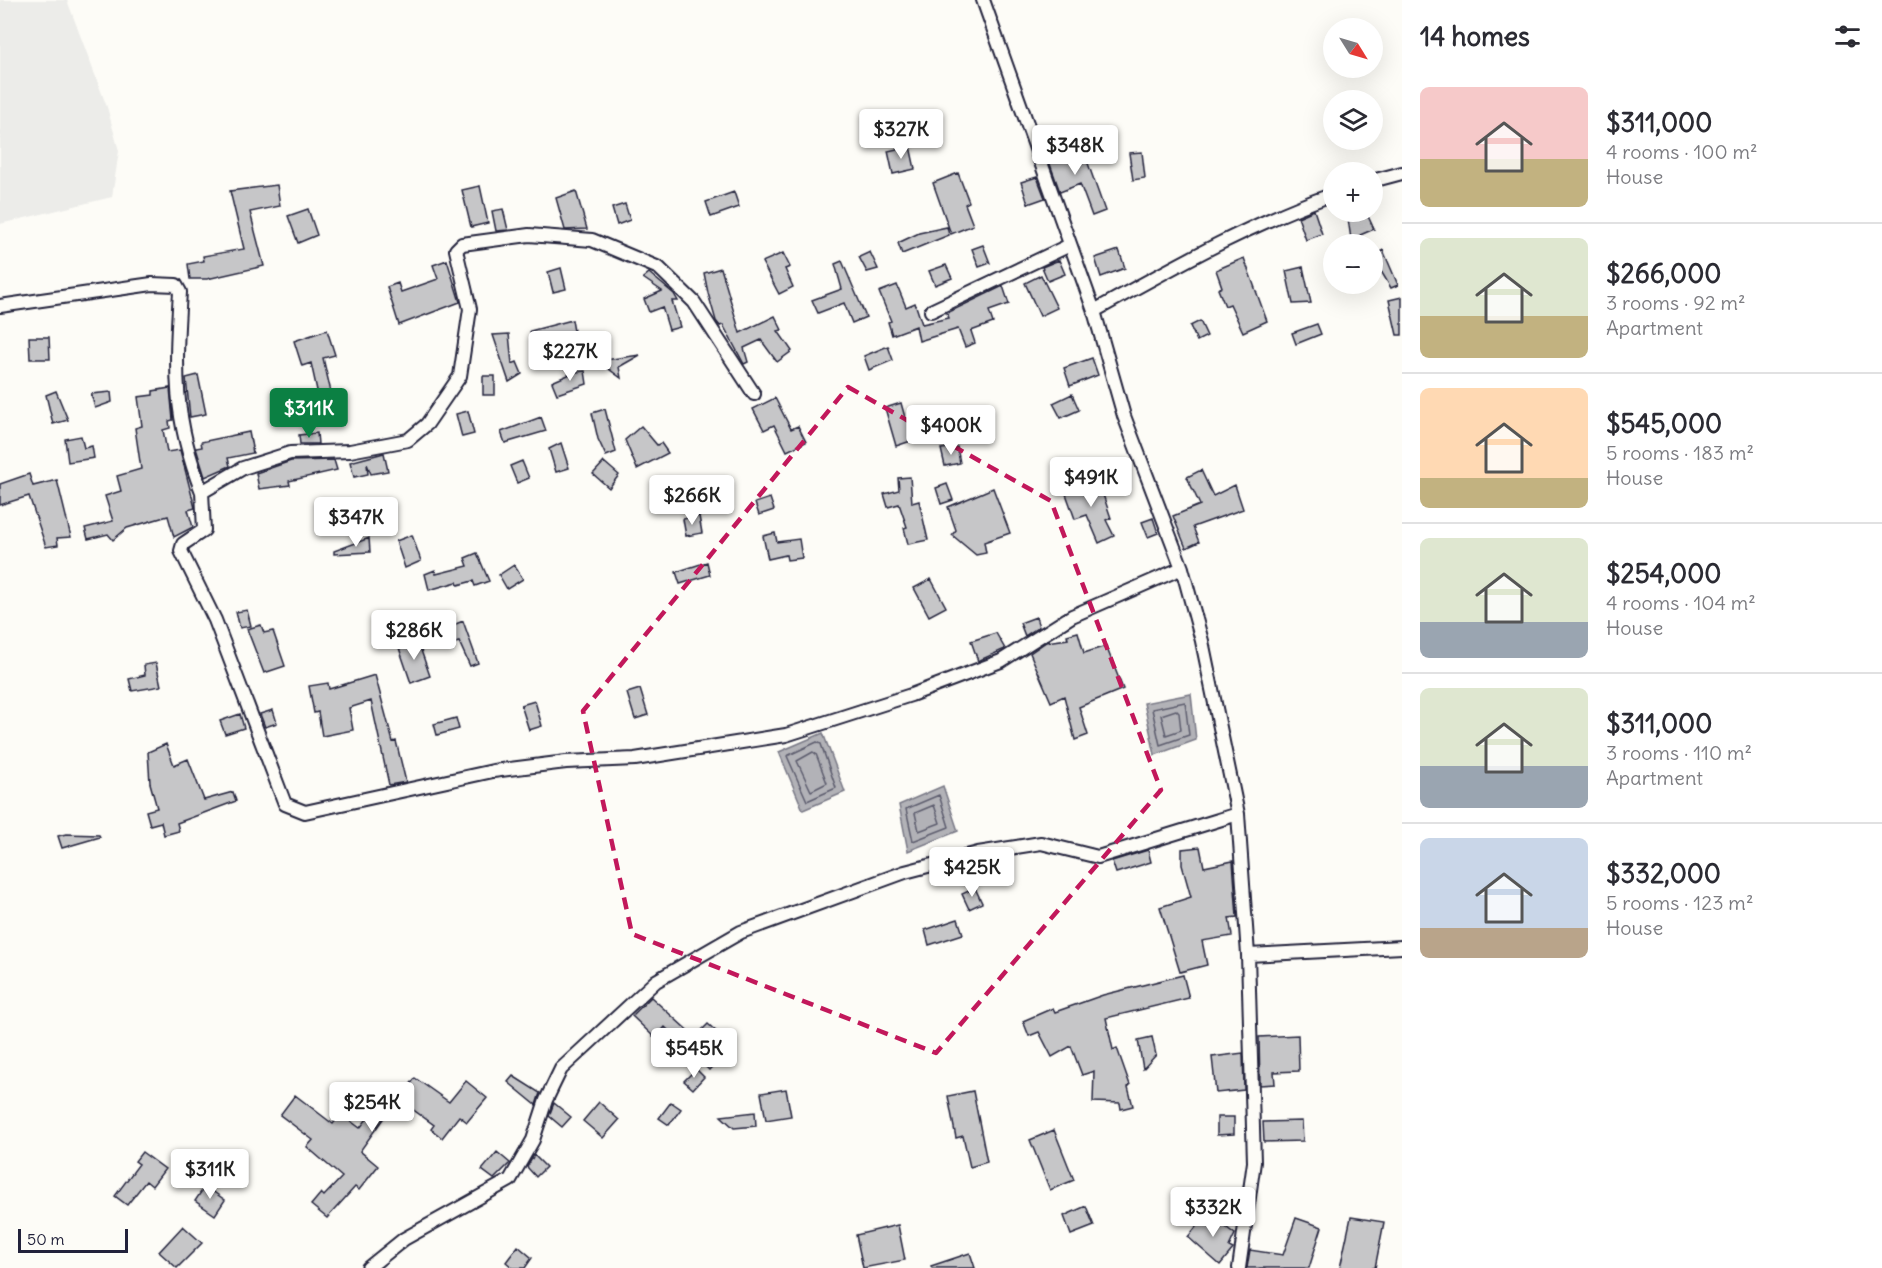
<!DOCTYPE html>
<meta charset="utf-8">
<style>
body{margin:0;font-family:Delius,sans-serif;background:#f7f7f7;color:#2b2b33;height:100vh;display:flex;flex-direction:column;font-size:22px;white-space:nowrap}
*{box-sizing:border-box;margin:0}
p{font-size:20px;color:#7c7c81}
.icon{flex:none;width:33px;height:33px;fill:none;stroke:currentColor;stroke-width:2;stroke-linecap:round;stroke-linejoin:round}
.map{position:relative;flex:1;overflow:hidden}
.panel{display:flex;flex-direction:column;background:#fff;width:480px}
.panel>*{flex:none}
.needle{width:39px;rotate:127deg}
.tools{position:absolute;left:1323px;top:18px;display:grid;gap:12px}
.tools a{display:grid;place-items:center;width:60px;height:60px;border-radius:50%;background:#fff;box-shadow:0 6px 24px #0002;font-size:30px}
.scale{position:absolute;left:18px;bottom:15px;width:110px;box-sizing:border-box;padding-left:6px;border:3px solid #22223b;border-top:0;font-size:16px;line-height:21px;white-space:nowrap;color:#22223b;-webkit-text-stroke:4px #fdfcf7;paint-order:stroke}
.price{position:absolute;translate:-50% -51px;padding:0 14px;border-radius:6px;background:#fff;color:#222;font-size:20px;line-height:39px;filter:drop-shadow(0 2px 3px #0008)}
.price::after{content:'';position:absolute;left:50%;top:36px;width:18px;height:14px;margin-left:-9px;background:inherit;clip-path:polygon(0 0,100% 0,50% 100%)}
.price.active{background:#0b8043;color:#fff}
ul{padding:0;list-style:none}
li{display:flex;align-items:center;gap:18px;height:150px;padding:0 18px}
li+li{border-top:2px solid #e1e1e2}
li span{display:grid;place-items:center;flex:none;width:168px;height:120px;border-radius:9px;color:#555}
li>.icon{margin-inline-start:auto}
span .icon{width:72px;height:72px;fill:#fffc;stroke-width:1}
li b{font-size:26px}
h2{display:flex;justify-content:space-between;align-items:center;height:72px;padding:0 18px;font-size:26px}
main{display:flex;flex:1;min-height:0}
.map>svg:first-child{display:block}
.built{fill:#ecece9}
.water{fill:#b2b2b7;stroke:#787885;stroke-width:1.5}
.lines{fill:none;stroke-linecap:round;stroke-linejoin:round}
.shore{stroke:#5c5c6d;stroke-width:1.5}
.building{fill:#c6c6c8;stroke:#22223b;stroke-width:1.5}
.minor-casing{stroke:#22223b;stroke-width:16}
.minor{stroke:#fdfcf7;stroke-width:12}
.marked{fill:none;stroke:#c2185b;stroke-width:4.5;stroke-dasharray:12 8;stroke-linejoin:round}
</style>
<main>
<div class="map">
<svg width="1402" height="1268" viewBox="0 0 1402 1268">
<rect width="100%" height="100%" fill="#fdfcf7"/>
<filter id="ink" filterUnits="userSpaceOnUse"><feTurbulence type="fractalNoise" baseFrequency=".0167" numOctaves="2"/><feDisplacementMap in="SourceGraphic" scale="12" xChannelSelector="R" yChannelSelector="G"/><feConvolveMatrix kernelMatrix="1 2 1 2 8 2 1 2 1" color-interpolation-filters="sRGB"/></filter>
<g filter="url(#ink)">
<!-- built -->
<path class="built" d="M0,0H67L107,107L119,151L112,197L0,224Z"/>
<!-- water -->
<path class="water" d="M1191,694L1196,740L1155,755L1144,703Z
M823,733L845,792L803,810L779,752Z
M943,786L958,831L908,851L899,805Z"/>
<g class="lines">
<!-- shore -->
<path class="shore" d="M1185,702L1189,735L1160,745L1152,709Z
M1176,710L1179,713L1181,730L1166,735L1161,715Z
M817,742L821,744L836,788L807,801L787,756Z
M813,752L816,754L827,783L811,791L797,761Z
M939,795L949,827L913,841L906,809Z
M934,805L940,823L919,831L915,813Z"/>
</g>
<!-- building -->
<path class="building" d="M1063,143L1070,161L1085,155L1105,211L1092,216L1080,184L1060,192L1045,150Z
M910,146L915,169L893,174L888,151Z
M1142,152L1145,178L1133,180L1129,153Z
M958,173L969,202L965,204L973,225L951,234L933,183Z
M1037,177L1045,198L1028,204L1021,182Z
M277,185L280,206L250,212L264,266L207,279H190L188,264L204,261L203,256L244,249L230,191Z
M480,186L488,223L471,227L462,190Z
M576,191L587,229L565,230L556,198Z
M734,192L739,207L711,217L706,202Z
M625,204L630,220L617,225L612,208Z
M308,209L317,235L298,243L288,216Z
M503,209L508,230L496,231L492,211Z
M1314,210L1322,234L1306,240L1298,217Z
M1347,212H1366L1374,229L1351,239Z
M947,227L949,235L902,254L898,243L919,233Z
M983,245L990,263L979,267L972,249Z
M1119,250L1125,268L1101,277L1095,258Z
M1383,250L1398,285L1391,288L1378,266L1372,267V257Z
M870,252L878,269L867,272L859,257Z
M783,253L790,267L785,269L793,287L779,294L762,262Z
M1244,258L1267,321L1243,332L1230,304L1225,306L1218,289L1222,287L1216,270Z
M447,260L460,302L399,325L387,287L398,283L401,292L438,279L433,265Z
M1059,260L1065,274L1048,281L1042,267Z
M842,261L866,317L852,323L844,303L818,313L812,300L842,289L835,264Z
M946,265L952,278L935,285L929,271Z
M1303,267L1311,303L1293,304L1286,271Z
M561,268L566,289L553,292L548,272Z
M721,268L740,333L775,316L782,330L778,331L792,351L777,362L761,340L744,348L748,362L744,364L723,325L720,326L716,321L708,293L704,273Z
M649,273L674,294L678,301H672L680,327L669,330L662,307L649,312L644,299L662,291L643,278Z
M1041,275L1057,308L1040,316L1025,283Z
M897,285L906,307L915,303L922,324L949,318L947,313L1003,286L1009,304L989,311L993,323L971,331L975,343L965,347L958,329L919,341L916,326L892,335L888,322L891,321L879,292Z
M1402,297V335H1397L1389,300Z
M572,320L575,337L536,351L530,331Z
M1200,321L1207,336L1197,341L1190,326Z
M1317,324L1321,334L1296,344L1292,333Z
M327,330L335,355L323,358L331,392L318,395L311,363L302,366L294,341Z
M509,334L512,364L517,362L522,374L509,382L493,335Z
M29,337H49L50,359H30Z
M888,346L893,360L869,370L864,356Z
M640,355L619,367L621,378L598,361Z
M1092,358L1098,375L1070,386L1064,368Z
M585,371L587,384L557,394L552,382L575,372Z
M198,375L206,414L190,417L186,378Z
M483,376H495V395H483Z
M170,388L173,420L169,421L170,428L163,430L167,452L180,450L194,504L195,508L188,510L193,527L174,537L168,516L127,528L113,540L108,534L88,539L85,528L113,521L105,496L121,491L117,476L141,469L135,428L142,426L138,397L153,395V391Z
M56,391L68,420L53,424L46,395Z
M111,392L112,402L95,408L91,394Z
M1072,394L1079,410L1061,418L1053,403Z
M775,398L791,429L798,426L806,442L787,451L774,425L764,430L753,409Z
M901,403L906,421L911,419L917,439L896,446L885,408Z
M605,409L616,452L606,456L598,439L592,413Z
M468,411L474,434L462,437L456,414Z
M541,417L546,431L505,443L501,432Z
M641,426L657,445L661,443L668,453L637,469L625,440Z
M249,432L253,453L228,458L230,466L205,477L196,448L202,447L201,442Z
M317,433L318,444H300L299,435Z
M81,436L84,448L92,446L94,458L68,462L65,439Z
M561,443L569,468L556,472L549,449Z
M957,447L960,463L945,466L941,449Z
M384,453L388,471L371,474L367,464L368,474L354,477L350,462Z
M334,460L337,470L289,481L290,485L259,489L256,473L291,461Z
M522,461L529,478L517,483L510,466Z
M604,462L619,475L609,488L593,474Z
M1201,470L1213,496L1235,485L1243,509L1193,527L1199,542L1186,548L1173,516L1200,505L1187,477Z
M29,474L33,486L57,480L71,537L57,538L58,545L46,547L29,496L0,505V484Z
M910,477L912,503L919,501L928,540L908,544L904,528L907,527L899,504L888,507L884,494L899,490L898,478Z
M1098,480L1111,518L1106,520L1114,536L1099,543L1087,515L1075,519L1065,491Z
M947,484L953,500L941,504L936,488Z
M993,488L1010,533L984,542L986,553L976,555L952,535L956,530L948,507Z
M770,498L774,510L759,515L755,503Z
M699,516L702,533L686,536L683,519Z
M1153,518L1158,533L1148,537L1142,522Z
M775,533L777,542L799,539L802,558L787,560L786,555L768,559L763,536Z
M412,535L421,561L405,568L396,541Z
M369,538L370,552L334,554V551Z
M477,553L489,581L475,586L473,581L458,585L457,582L429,590L425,574L435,570L436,574L468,566L465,558Z
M707,562L710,575L680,584L676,572Z
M514,565L523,579L507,589L499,575Z
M931,579L946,607L929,616L914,588Z
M247,610L251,626L240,628L236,612Z
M1036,617L1039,627L1025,636L1020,623Z
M463,621L478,663L470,666L459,642L452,644L446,628Z
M261,625L264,633L273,631L285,666L264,673L247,629Z
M1078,632L1084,653L1106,646L1123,689L1079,707L1088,735L1075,740L1064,696L1051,702L1030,653L1046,642L1068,639L1067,635Z
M996,633L1005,649L978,661L971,641Z
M417,639L430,676L411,683L398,645Z
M156,663L161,686L132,691L129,679L145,675L144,665Z
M375,675L393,742L396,741L406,782L389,785L371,701L349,708L353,730L322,736L318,712L314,713L309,686L328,683L329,689Z
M640,689L648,715L635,719L627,693Z
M535,701L542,726L529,730L521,705Z
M273,710L277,723L265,727L260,714Z
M240,714L244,728L225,734L220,721Z
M456,718L459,729L437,735L434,724Z
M166,744L174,765L188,759L204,800L233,792L236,801L177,823L179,831L164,835L161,822L150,825L146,811L157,808L150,783L148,752Z
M66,834L99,835L100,837L62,848L58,836Z
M1200,847L1204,867L1233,861L1237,917L1229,918L1232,936L1202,941L1207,965L1180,972L1160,907L1191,897L1182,865V849Z
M1148,850L1151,862L1116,873L1112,861Z
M975,888L982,903L969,909L962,894Z
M958,919L963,934L929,945L925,930Z
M1183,975L1189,998L1106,1018L1113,1050L1117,1048L1130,1085L1128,1087L1133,1106L1121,1109L1120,1103L1093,1102L1094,1071L1082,1075L1071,1046L1052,1057L1039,1032L1029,1036L1023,1021L1053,1008L1055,1012L1103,995Z
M651,997L695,1037L708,1024L718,1033L708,1043L722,1056L709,1070L665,1027L655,1038L632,1016Z
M1298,1035L1299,1071L1274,1072L1275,1084L1260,1085L1259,1037Z
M1152,1037L1156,1055L1143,1069L1138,1040Z
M1243,1053L1244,1090L1216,1093L1212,1057Z
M696,1069L704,1077L693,1089L684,1081Z
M513,1076L540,1093L536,1105L508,1082Z
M415,1078L449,1102L466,1081L487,1098L467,1122L459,1116L442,1138L431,1129L434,1125L401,1101L393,1111L390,1109L360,1151L378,1166L359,1190L355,1187L327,1218L311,1205L321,1193L324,1196L342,1177L307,1147L313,1140L280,1115L295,1095L333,1124L341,1114L360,1128L394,1084L405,1092Z
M786,1089L791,1116L766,1120L761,1093Z
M973,1091L987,1162L970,1167L963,1136L956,1138L948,1096Z
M599,1102L619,1120L603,1138L583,1121Z
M671,1102L681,1109L669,1125L659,1118Z
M554,1103L571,1117L562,1127L549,1116Z
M755,1112L756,1126L734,1128L721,1116Z
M1217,1117H1234V1134L1217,1135Z
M1302,1121L1303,1141L1264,1142L1263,1122Z
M1054,1130L1074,1180L1050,1190L1030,1140Z
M142,1152L165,1169L152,1186L146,1181L127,1205L115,1196L139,1164L135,1161Z
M497,1152L510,1163L494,1179L482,1170Z
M534,1155L546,1167L536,1177L527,1167Z
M205,1186L225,1200L215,1215L195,1201Z
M1207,1192L1234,1193L1233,1210L1206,1209Z
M1086,1206L1094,1226L1071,1235L1064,1216Z
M1207,1213L1235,1234L1229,1247L1233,1249L1220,1265L1188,1237Z
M1351,1217L1384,1222L1375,1268H1340Z
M1296,1218L1322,1227L1309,1268H1247L1250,1250L1283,1255Z
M898,1225L905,1260L863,1268L856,1235Z
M183,1226L202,1243L177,1268L159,1252Z
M518,1246L532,1258L525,1268H513L506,1262Z
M970,1253L975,1268H932L931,1266Z"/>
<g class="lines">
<defs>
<path id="minor" d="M983,0L1094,311L1124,416L1182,568L1202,641L1238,814L1248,955L1254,1162L1239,1268
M1372,181L1402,173
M0,306L152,284L176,285L180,292C175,370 173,418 202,492L243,468L290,453L350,451L408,440L427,424L460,376L470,309L456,250L462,244L529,235L592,240L659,268L694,302L754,394
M931,311L1070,245
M1094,311C1172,268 1249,224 1334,194
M202,492L204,530L183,544L181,551L215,620L285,804L305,812L493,771L566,762L635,759L786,735L911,695L1001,661L1072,616L1182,568
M1248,955L1402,947
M368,1268L404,1239L510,1180L533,1140L546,1100L561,1069L656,981L741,932L905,872L978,853L1041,843L1098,857L1238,814"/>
</defs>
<!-- minor casing -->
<use href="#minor" class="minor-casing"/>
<!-- minor -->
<use href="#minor" class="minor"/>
</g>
</g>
<!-- marked area -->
<path class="marked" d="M848,387L1051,501L1161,790L936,1053L632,934L583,711Z"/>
</svg>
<div class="tools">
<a><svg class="needle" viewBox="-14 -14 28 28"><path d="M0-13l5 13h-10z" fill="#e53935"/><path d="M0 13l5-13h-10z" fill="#7c7c81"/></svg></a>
<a><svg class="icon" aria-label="layers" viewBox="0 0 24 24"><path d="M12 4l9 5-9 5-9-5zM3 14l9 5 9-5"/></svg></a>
<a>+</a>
<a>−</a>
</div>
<div class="scale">50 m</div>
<b class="price" style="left:901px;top:160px">$327K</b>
<b class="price" style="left:1075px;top:176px">$348K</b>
<b class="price" style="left:570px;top:382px">$227K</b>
<b class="price active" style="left:309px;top:439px">$311K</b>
<b class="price" style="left:951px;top:456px">$400K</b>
<b class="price" style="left:1091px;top:508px">$491K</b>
<b class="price" style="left:692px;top:526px">$266K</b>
<b class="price" style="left:356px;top:548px">$347K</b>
<b class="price" style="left:414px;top:661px">$286K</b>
<b class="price" style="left:972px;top:898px">$425K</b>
<b class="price" style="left:694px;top:1079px">$545K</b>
<b class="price" style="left:372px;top:1133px">$254K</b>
<b class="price" style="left:210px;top:1200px">$311K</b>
<b class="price" style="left:1213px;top:1238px">$332K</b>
</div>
<section class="panel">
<h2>14 homes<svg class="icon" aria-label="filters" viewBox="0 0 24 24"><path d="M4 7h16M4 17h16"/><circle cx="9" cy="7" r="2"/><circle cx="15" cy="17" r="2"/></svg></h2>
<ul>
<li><span style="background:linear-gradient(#f6c9c9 60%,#c2b280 0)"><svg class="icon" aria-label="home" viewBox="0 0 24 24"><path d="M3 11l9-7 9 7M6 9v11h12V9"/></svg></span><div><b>$311,000</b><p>4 rooms · 100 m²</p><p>House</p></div></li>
<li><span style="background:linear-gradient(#dfe7d0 65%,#c2b280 0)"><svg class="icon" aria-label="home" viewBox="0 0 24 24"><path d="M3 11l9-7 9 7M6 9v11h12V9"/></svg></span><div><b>$266,000</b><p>3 rooms · 92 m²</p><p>Apartment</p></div></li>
<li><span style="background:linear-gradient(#ffd9b3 75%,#c2b280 0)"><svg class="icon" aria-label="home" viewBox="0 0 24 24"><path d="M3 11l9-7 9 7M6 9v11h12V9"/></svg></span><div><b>$545,000</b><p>5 rooms · 183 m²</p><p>House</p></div></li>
<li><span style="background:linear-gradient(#dfe7d0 70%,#9aa5b1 0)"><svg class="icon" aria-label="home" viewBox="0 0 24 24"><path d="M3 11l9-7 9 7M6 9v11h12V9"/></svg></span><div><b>$254,000</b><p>4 rooms · 104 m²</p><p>House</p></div></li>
<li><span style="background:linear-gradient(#dfe7d0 65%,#9aa5b1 0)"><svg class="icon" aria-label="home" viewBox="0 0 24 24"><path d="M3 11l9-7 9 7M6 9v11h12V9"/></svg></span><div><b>$311,000</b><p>3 rooms · 110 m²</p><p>Apartment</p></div></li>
<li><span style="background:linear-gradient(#c9d6e8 75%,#b9a48a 0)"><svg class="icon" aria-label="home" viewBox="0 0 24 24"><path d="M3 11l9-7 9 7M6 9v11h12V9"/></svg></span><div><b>$332,000</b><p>5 rooms · 123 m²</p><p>House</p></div></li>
</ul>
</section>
</main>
